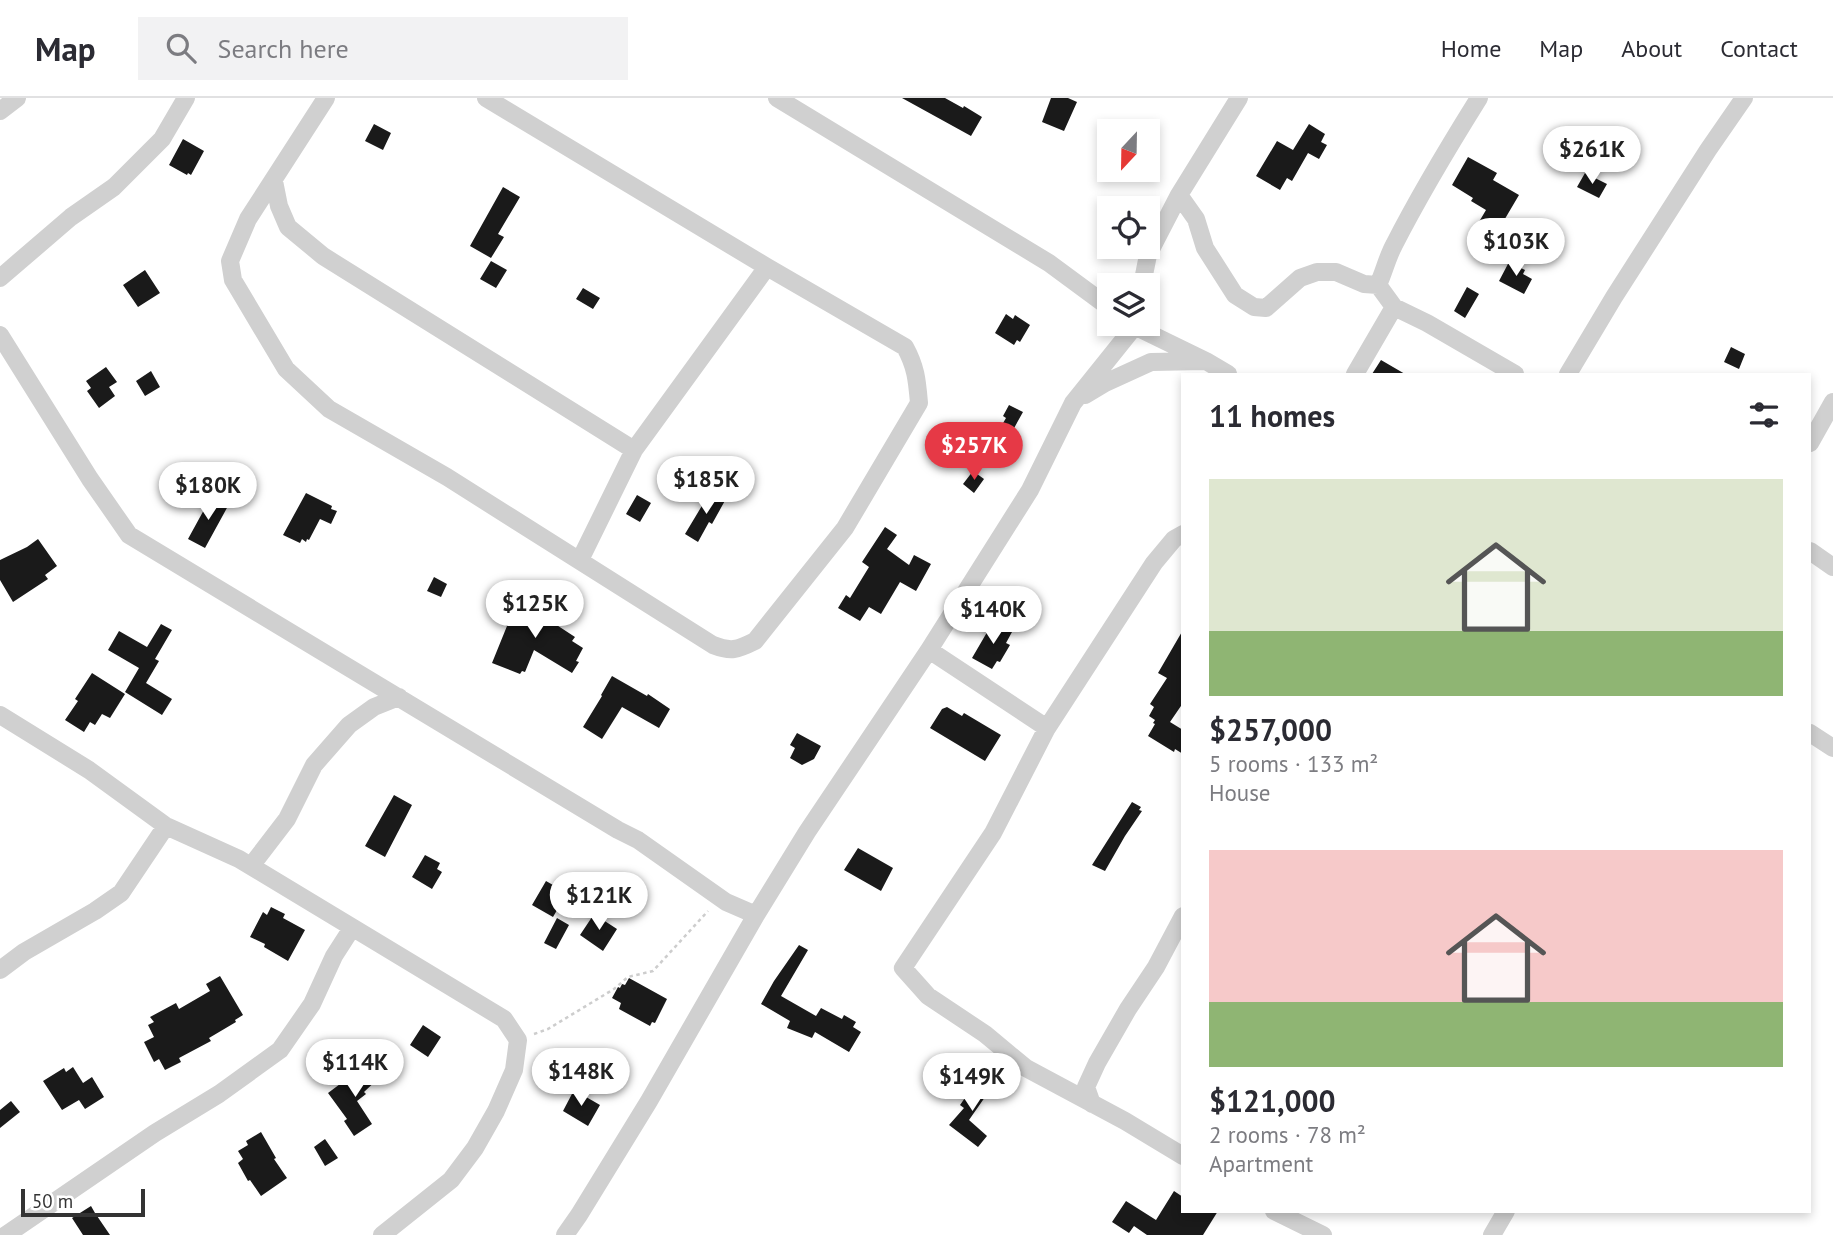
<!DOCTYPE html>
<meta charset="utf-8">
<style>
body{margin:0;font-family:"PT Sans",sans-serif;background:#f2f2f3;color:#2b2b33;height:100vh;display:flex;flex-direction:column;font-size:26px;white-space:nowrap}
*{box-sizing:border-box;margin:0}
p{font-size:23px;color:#7c7c81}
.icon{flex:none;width:38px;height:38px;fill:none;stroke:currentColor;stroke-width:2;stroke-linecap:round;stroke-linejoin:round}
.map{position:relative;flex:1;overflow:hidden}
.details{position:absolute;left:1181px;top:275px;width:630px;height:840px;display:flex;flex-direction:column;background:#fff;border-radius:0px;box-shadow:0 4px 10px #0003}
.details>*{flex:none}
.needle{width:46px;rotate:202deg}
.tools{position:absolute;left:1097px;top:21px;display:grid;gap:14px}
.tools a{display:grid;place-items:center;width:63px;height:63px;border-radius:0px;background:#fff;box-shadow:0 4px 10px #0003;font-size:35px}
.scale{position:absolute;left:21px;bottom:18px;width:124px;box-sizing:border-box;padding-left:7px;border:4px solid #333;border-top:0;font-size:19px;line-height:24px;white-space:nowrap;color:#333;-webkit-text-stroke:5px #fff;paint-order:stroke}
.price{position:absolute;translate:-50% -60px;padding:0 16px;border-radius:24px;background:#fff;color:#222;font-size:23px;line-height:46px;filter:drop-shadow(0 2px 4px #0008)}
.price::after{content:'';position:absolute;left:50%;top:42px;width:21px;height:16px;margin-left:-10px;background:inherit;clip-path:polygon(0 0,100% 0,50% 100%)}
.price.selected{background:#e63946;color:#fff}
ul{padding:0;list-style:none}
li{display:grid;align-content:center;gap:14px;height:371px;padding:0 28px}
li span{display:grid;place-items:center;height:217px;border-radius:0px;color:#555}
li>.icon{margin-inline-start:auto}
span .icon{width:126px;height:126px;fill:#fffc;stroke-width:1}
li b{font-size:30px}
h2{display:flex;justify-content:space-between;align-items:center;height:84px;padding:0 28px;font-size:30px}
header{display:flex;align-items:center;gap:42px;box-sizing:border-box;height:98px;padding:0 35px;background:#fff;border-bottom:2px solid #e1e1e2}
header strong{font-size:33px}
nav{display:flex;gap:38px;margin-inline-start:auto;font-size:24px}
.search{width:490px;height:63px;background:#f2f2f3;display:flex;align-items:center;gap:18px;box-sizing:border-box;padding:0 24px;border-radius:0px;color:#7c7c81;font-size:26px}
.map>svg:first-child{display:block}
.building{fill:#1a1a1a}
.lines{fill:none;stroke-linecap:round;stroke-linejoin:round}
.path{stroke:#cdcdcd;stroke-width:2.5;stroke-dasharray:3.5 3.5;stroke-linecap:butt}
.minor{stroke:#d0d0d0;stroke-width:18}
</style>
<header>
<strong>Map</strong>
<div class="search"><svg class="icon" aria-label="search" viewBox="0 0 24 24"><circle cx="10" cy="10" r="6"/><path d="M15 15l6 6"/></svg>Search here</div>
<nav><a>Home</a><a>Map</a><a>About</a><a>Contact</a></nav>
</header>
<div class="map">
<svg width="1833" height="1137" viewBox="0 0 1833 1137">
<rect width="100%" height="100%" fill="#fff"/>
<!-- building -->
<path class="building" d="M902,0H945L963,10L964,8L982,19L971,38Z
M1051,0H1068L1077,4L1064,33L1042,24Z
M374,26L391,35L383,52L365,43Z
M1309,26L1325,36L1321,44L1327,47L1319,61L1308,55L1292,83L1287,80L1280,92L1256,78L1277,43L1293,52Z
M183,41L204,53L191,77L188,75L187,77L169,67Z
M1468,59L1497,75L1493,82L1519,97L1496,136L1506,141L1493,163L1473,151L1480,138L1473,134L1486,112L1471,103L1473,100L1452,87Z
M1585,75L1607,86L1599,100L1577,89Z
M503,89L520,99L498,136L504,139L491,160L470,148Z
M491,163L507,172L496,190L480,181Z
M1509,164L1525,172L1523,176L1532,181L1524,196L1499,183Z
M145,172L160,195L138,209L123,187Z
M1467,189L1479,196L1465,220L1454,213Z
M583,190L600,200L593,211L576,201Z
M1006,216L1013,221L1015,217L1030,227L1020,244L1017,242L1014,247L995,235Z
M1731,249L1745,256L1739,271L1724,264Z
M1381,262L1405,276H1372Z
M106,269L117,284L109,289L115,298L99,310L87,293L91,290L86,283Z
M151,273L160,289L145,298L136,283Z
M1009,307L1023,314L1003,350L992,344L1006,320L1003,318Z
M973,373L984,381L974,395L963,386Z
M714,392L727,399L712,426L709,424L698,444L685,436L706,401L709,402Z
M306,395L332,408L331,411L337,413L331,426L320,421L309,442L307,441L306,444L302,441L300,445L283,437Z
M637,397L651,405L640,424L626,416Z
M211,399L228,408L205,450L188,441Z
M885,429L897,437L887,451L909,467L914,457L931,466L916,493L900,484L881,516L869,509L860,523L838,510L846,497L850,500L869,469L862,464Z
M38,441L57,468L45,477L48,481L13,504L0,482V462L27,449Z
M434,479L447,486L441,499L427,493Z
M519,500L535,511L537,507L552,517L549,522L575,539L572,543L583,550L576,563L579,564L572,575L534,552L525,574L522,573L520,576L492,565L507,528L502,525Z
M993,524L1012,534L1006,545L1010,547L1000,564L997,563L992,571L972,560Z
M161,526L172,532L155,561L159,563L146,585L172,601L162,617L125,594L139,570L108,552L119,533L147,549Z
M1183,532V605L1170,624L1183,632V656L1175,651L1174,654L1148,638L1155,626L1153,625L1155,622L1149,618L1154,609L1150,606L1167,580L1158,575Z
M92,575L125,596L110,620L102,616L95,627L90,624L84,634L65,622L78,603L75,601Z
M612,578L647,598L648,596L670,611L659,630L622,609L602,641L583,629L602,598L601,597Z
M947,609L962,618L964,615L1001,637L985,663L930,630L942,611Z
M797,635L821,648L814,661L802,667L790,660L795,650L790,647Z
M394,697L412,707L385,759L365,748Z
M1132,704L1141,709L1139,712L1142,713L1125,738L1105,773L1092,767Z
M858,750L893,770L881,793L844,772Z
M425,757L440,765L437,771L442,774L432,791L412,779Z
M546,783L567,795L553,819L532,807Z
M271,809L285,816L283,820L305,832L288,863L264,849L265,846L250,839L263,814L267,817Z
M594,816L617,831L603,853L580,837Z
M557,820L569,827L556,851L544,845Z
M799,847L808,852L781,898L816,918L821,910L842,921L844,917L856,924L853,929L861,934L849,954L815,934L812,940L787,930L790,923L761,906L774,883Z
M220,878L243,917L235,922L236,924L209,940L211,943L179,960L181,964L165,972L159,961L154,964L144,944L154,939L148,927L154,924L150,919L176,905L179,911L210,893L206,886Z
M629,880L667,901L655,925L652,924L650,928L619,911L621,905L612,900L618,889L620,890L622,886L625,887Z
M423,927L441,939L428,959L410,947Z
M369,967L381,978L364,994L366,996L357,1003L372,1026L354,1038L344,1023L347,1021L328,995L352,977L354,981Z
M73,969L83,985L92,979L104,999L85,1011L79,1002L62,1012L43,983L64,970L66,974Z
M979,980L992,989L969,1022L987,1038L978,1049L949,1027L964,1010L960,1007Z
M574,992L600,1007L588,1028L563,1013Z
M11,1003L20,1014L0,1030V1012Z
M261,1034L276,1060L274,1061L287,1080L261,1098L250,1082L248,1083L238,1065L243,1061L238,1053L248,1047L246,1043Z
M325,1041L338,1060L325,1068L314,1049Z
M1174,1093L1183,1099V1113H1218L1203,1137H1147L1134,1128L1129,1135L1112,1124L1126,1103L1156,1122Z
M91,1108L95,1115L110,1137H83L72,1120Z"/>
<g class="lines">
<!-- path -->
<path class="path" d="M534,936L548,931L614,891L628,879L653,873L708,813"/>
<!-- minor -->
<path class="minor" d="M326,0L248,121L230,163L233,182L286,271L329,311L447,379L713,547C731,554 737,552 755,543L845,430L919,305C917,282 916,269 905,249L767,169L486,0
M777,0L1049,165L1110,210
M0,13L17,0
M274,83L279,108L288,129L323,158L634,352
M1179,97L1196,121L1205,150L1235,197L1254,209L1266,210L1300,180L1317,174H1336L1364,186L1378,187
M0,180L71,119L114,89L162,41L186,0
M1142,187L1148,157L1179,97L1239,0
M1394,209L1378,187C1384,174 1387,160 1394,147C1420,96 1449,48 1479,0
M1130,226L1206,263L1228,276
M0,237L90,381L129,437L618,732L638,742L726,804L756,817
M1355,276L1394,209L1427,225L1515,276
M1568,276L1614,199L1708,52L1744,0
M1085,297L1105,285L1151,264L1206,263
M1810,345L1833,304
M1183,436L1174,441L1154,465L1047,630L993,735L903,870L928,898L985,936L1026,970L1125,1023L1183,1058
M1810,453L1833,469
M580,462L634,352L767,169
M929,552L1047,630
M0,617L89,672L166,728L239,761L504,921L518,942L514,972L496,1013L475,1050L451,1082L382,1137
M1810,635L1833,650
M251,768L287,721L314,667L349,627L374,609L399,599
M0,872L24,854L95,813L121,795L166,728
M1092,1006L1086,989L1097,965L1128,911L1156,869L1183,818
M1274,1113L1323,1137
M6,1137L155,1035L219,996L280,952L312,906L334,858L352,830
M565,1137L579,1117L649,1003L756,817L807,734L929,552L1030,392L1073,305L1134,229L1135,226
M1492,1137L1506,1113"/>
</g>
</svg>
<div class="tools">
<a><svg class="needle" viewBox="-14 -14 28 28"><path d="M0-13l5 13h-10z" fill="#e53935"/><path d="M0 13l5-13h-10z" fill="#7c7c81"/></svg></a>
<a><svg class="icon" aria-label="locate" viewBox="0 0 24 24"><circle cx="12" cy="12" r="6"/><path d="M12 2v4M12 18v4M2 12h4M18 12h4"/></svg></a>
<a><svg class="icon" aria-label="layers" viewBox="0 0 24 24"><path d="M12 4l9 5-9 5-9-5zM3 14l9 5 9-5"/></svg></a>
</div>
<div class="scale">50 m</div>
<b class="price" style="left:1592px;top:88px">$261K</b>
<b class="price" style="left:1516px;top:180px">$103K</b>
<b class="price selected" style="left:974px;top:384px">$257K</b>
<b class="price" style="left:706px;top:418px">$185K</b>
<b class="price" style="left:208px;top:424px">$180K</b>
<b class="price" style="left:535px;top:542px">$125K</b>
<b class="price" style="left:993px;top:548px">$140K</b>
<b class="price" style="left:599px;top:834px">$121K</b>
<b class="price" style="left:355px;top:1001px">$114K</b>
<b class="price" style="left:581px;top:1010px">$148K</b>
<b class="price" style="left:972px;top:1015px">$149K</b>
<section class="details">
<h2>11 homes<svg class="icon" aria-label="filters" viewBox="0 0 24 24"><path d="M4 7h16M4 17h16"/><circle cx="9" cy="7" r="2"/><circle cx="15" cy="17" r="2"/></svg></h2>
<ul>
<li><span style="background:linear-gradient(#dfe7d0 70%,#8fb573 0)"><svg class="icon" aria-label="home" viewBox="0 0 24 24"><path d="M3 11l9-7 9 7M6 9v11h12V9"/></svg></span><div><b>$257,000</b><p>5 rooms · 133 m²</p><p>House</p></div></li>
<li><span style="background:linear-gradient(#f6c9c9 70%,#8fb573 0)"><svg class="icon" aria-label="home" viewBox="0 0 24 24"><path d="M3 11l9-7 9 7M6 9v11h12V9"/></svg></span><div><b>$121,000</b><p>2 rooms · 78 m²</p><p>Apartment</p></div></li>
</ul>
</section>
</div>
